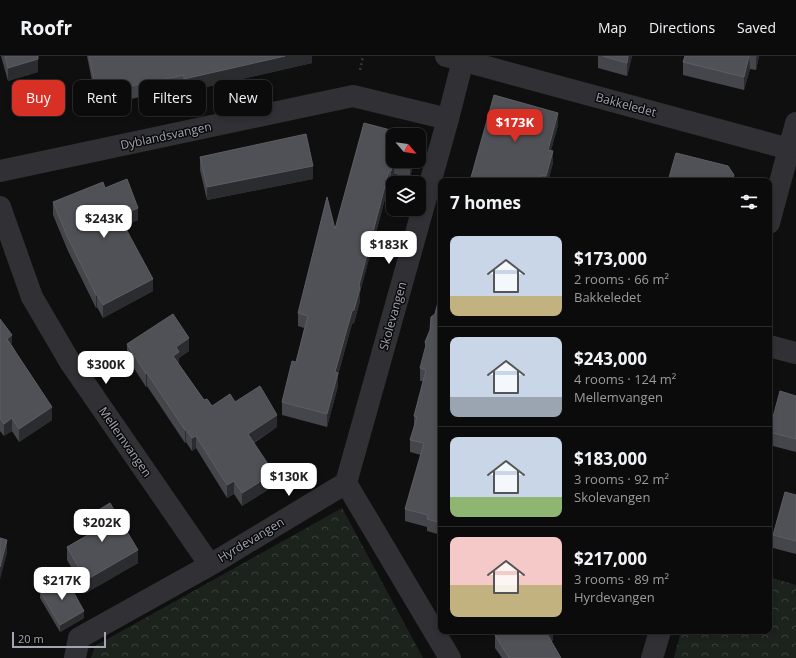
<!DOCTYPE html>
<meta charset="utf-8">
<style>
body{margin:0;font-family:"Open Sans",sans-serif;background:#141415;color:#f1f3f6;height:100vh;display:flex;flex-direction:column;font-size:15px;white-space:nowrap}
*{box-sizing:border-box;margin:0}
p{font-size:13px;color:#9a9b9d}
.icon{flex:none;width:22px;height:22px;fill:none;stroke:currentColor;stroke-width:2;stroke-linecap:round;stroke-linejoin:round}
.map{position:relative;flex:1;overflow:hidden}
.panel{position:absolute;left:438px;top:122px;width:334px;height:456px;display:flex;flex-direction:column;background:#0b0b0c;border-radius:8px;box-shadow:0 2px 6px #0003,0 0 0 1px #2b2b2d}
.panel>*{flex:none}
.top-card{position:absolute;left:12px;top:24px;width:366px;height:36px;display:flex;gap:8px}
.needle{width:26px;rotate:118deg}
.buttons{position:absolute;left:386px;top:72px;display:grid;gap:8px}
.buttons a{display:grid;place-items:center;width:40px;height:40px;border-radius:8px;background:#0b0b0c;box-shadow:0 2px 6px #0003,0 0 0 1px #2b2b2d;font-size:20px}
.scale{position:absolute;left:12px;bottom:10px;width:94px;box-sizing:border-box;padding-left:4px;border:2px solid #a2a6b0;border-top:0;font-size:11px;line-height:14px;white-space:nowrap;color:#a2a6b0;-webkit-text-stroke:3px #0a0a0b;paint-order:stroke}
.price{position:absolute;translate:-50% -34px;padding:0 9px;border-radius:8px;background:#fff;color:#222;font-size:13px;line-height:26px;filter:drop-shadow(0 1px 2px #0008)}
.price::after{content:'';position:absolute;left:50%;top:24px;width:12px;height:9px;margin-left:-6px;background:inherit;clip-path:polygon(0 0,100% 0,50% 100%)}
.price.selected{background:#d93025;color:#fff}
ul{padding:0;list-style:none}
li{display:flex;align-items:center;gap:12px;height:100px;padding:0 12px}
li+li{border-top:1px solid #2b2b2d}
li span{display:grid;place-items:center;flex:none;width:112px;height:80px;border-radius:8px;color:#555}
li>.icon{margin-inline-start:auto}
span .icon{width:48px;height:48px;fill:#fffc;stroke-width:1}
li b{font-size:17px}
h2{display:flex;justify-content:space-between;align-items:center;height:48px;padding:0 12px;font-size:17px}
.pill{padding:0 14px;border-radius:8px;background:#0b0b0c;box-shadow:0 2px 6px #0003,0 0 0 1px #2b2b2d;font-size:14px;line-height:36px}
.pill.selected{background:#d93025;color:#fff}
header{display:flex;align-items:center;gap:24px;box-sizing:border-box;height:56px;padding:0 20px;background:#0b0b0c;border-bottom:1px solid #2b2b2d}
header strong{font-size:19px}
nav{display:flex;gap:22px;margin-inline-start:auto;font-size:14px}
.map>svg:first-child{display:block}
.forest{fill:url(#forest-crowns)}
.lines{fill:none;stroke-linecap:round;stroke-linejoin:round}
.path{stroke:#37383c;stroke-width:2.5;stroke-dasharray:2 3;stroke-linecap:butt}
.minor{stroke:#313135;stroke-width:22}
.wall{fill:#45464b}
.shaded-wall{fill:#2b2c2f}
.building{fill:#4f5156;stroke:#5c5e64}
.labels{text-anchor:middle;stroke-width:3;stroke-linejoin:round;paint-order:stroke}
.street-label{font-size:12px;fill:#a2a6b0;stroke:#0a0a0b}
</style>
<header>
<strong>Roofr</strong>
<nav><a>Map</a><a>Directions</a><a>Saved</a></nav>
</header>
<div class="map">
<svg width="796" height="602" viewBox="0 0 796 602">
<defs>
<pattern id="forest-crowns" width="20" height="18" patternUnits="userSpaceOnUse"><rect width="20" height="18" fill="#1c231d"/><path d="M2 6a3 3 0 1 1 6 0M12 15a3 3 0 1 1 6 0" fill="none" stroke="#3a403b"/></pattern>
</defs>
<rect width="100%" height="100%" fill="#0f0f10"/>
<!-- forest -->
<path class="forest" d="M342,452L423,602H91L95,590Z
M769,521L796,529V602H674L681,575H769Z"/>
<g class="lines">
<!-- path -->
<path class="path" d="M360,14L363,0"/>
<!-- minor -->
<path class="minor" d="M446,0L789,93
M0,115L353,40L448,63
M0,151L32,241L70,306L210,509
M769,167L796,67
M769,290L796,297
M346,427L448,63L464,0
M75,602L79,582L210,509L346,427L450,602
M652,602L660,575"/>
</g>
<!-- wall -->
<path class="wall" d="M1,0H38V16L8,25Z
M87,0H312V7L184,36V32L97,50Z
M598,0H632L627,20L598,12Z
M685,0H759L756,14L750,13L744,34L683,19V6Z
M364,67L414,105L410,122L394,118L391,128H389L360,236V245L354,267L352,268L338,319V330L327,371L282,359V346L296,306L304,272L298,270V257L335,173Z
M558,69L551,94L553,107L548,125H470Z
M200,101L313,123L207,144L200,114Z
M105,132L138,164L124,170L153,235L103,262L97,251L96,252L68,195L53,159V146Z
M441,235V479L427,475V471L405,465V453L421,399L410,396V384L414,372V360L423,325H420V312L425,295V286L430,274Z
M0,263L12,289L52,364L19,386L12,375L4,380L0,375Z
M127,288L189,295L179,302V309L204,344L212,350L235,346L277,371L254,387L274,430L242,450L234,438L227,442L196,392L192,395L186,386L185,387L147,330L146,331L127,301Z
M796,340V396L769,389V376Z
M796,439V498L773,492V479Z
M87,461L138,507L86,537L67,504V491L89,478L87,474Z
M40,535L84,562L60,576L40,542Z
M500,575H553V584L551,586L561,602H502L495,592V579L500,576Z"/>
<!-- shaded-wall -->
<path class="shaded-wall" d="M285,0H312V7L184,36V23Z
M628,0H632L627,20V7Z
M749,0L750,13L744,34V21Z
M757,0H759L756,14V1Z
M38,3V16L8,25V12Z
M558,57V69L548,106V94Z
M553,95V107L548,125H546V120Z
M394,105V118L391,128V115Z
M411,105H414L410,122V109Z
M313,110V123L207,144V131Z
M389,115V128L360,236V245L354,267L352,268L338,319V330L327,371V358L335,316L352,255L365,203Z
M138,152V164L119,172V160Z
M153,223V235L103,262V249Z
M96,239H97V251L96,252Z
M12,279V292L7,283Z
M189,282V295L179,302V309L173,300L176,291Z
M147,317V330L146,331V318Z
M52,351V364L19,386V373Z
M277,359V371L248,390V378Z
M12,362V375L4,380V368Z
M185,374H186V386L185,387Z
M196,380V392L192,395V382Z
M274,417V430L242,450V437Z
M234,425V438L227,442V429Z
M7,484V497L0,524V511Z
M138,494V507L86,537V524Z
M84,555V562L60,576V569Z
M548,575H553V584L546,589V576Z"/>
<!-- building -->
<path class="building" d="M5,0H38V3L8,12Z
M89,0H285L184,23V19L97,37Z
M603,0H628L627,7Z
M685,0H749L744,21L683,6Z
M494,39L558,57L548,94L553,95L546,120L541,119L539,124L535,123L534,125H470Z
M364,67L409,79H393V105H394L391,115H389L359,229L360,232L354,254L352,255L335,316L338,317L327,358L282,346L292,305L296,306L308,260L298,257L327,141L335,173Z
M306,78L313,110L207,131L200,101Z
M676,97L728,110L734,119L732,125H668Z
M395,105H411L410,109Z
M127,123L138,152L119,160L153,223L103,249L97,239H96L68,182L53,146L103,126L105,132Z
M441,235V467L427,463L428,459L405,453L424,387L410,384L417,361L414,360L426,314L420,312L426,289L425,286L430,274L431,261L435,258Z
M173,258L189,282L176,291L179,296L173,300L204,344L207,343L212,350L230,338L235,346L260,330L277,359L248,378L274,417L242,437L234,425L227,429L196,380L192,382L186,374H185L147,317L146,318L127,288Z
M0,263L12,279L7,283L52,351L19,373L12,362L4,368L0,362Z
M780,335L796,340V383L769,376Z
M785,436L796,439V485L773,479Z
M110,447L138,494L86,524L67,491L95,475L87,461Z
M0,482L7,484L0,511Z
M65,521L84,555L60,569L40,535Z
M501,575H548L546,576L561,602H509L495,579Z"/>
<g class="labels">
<!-- street labels -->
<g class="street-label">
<text transform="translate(626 49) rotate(15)" y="4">Bakkeledet</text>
<text transform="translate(166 80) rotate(-12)" y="4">Dyblandsvangen</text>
<text transform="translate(393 260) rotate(-74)" y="4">Skolevangen</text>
<text transform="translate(125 386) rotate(55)" y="4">Mellemvangen</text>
<text transform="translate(251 484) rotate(-31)" y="4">Hyrdevangen</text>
</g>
</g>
</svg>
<div class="buttons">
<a><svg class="needle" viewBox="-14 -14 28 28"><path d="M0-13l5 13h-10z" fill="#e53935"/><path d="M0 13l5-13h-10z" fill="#9a9b9d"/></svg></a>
<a><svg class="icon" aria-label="layers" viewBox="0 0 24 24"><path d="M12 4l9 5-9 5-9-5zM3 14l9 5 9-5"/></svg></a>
</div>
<div class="scale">20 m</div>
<b class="price selected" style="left:515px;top:87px">$173K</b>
<b class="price" style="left:104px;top:183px">$243K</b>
<b class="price" style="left:389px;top:209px">$183K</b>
<b class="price" style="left:106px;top:329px">$300K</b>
<b class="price" style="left:289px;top:441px">$130K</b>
<b class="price" style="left:102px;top:487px">$202K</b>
<b class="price" style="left:62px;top:545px">$217K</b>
<div class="top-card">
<a class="pill selected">Buy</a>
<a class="pill">Rent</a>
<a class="pill">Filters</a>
<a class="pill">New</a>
</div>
<section class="panel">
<h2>7 homes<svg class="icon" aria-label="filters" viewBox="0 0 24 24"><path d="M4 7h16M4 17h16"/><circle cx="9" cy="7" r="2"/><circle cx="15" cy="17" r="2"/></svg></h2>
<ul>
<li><span style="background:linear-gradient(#c9d6e8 75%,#c2b280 0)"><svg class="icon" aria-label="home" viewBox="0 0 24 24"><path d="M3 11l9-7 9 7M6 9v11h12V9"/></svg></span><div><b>$173,000</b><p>2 rooms · 66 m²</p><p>Bakkeledet</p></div></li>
<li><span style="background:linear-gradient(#c9d6e8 75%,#9aa5b1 0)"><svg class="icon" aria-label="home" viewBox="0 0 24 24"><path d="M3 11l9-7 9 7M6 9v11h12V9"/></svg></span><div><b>$243,000</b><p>4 rooms · 124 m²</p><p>Mellemvangen</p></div></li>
<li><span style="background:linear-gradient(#c9d6e8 75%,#8fb573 0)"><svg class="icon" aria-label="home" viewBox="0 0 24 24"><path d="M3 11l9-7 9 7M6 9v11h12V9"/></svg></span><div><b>$183,000</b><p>3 rooms · 92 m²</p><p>Skolevangen</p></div></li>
<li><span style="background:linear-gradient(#f6c9c9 60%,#c2b280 0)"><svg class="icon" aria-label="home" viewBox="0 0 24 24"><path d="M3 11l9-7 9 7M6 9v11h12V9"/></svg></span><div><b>$217,000</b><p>3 rooms · 89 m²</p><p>Hyrdevangen</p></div></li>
</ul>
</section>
</div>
